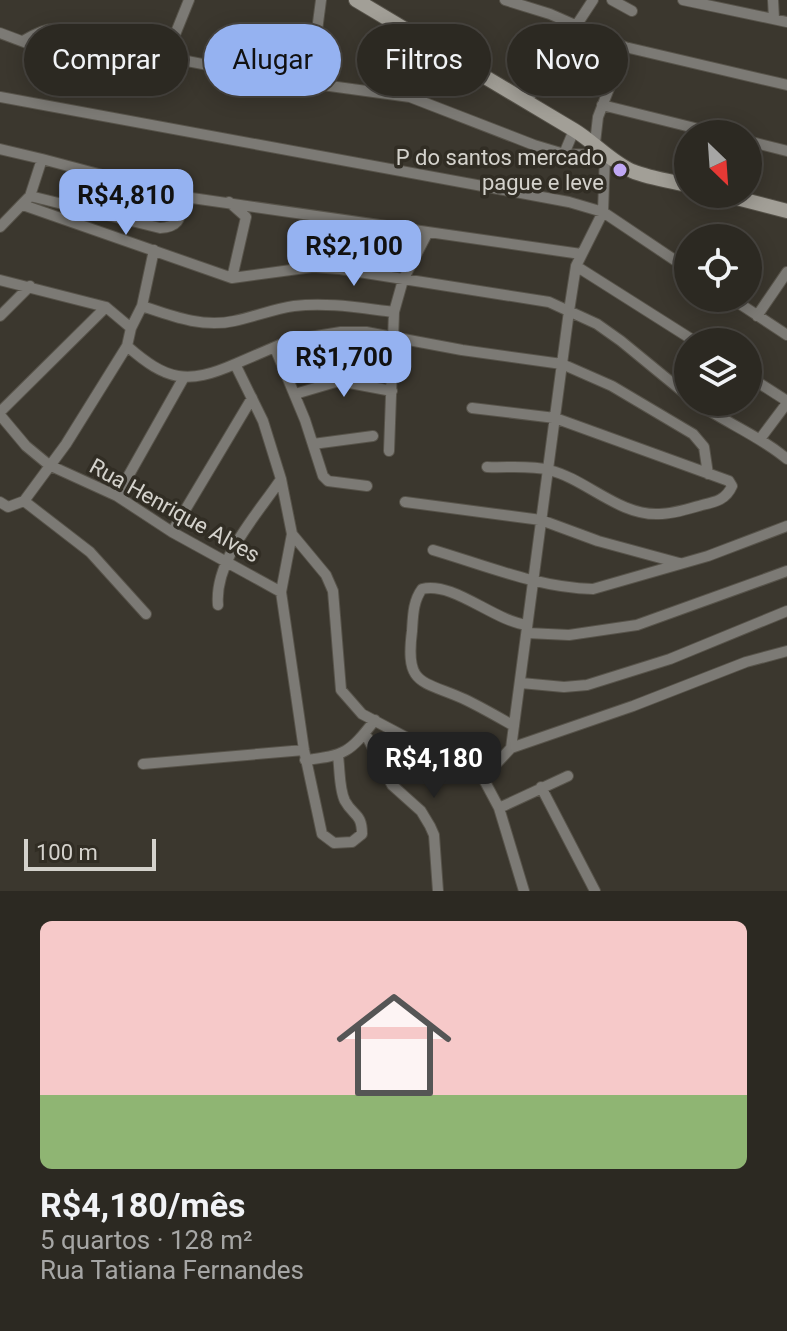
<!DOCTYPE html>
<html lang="pt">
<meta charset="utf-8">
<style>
body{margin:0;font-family:Roboto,sans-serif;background:#34312a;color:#f1f3f6;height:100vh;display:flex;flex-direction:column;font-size:30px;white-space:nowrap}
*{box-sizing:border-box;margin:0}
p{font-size:26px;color:#a6a6a5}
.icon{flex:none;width:44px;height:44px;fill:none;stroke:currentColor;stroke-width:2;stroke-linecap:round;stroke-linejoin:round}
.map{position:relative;height:891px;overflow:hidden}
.drawer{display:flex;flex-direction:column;background:#2c2922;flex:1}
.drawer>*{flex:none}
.hud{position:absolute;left:24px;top:24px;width:740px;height:72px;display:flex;gap:16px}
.needle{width:52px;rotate:155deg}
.buttons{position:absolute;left:674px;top:120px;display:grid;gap:16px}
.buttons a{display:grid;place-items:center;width:88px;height:88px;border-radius:50%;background:#2c2922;box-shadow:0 4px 20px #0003,0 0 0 2px #484540;font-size:40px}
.scale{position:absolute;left:24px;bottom:20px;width:132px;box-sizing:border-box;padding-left:8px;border:4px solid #d4d2cc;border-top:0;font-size:22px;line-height:28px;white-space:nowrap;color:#d4d2cc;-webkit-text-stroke:6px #312d24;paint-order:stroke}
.price{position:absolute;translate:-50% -68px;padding:0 18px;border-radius:16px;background:#95b2f1;color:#111;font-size:26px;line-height:52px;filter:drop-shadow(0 2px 4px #0008)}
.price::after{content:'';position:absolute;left:50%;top:48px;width:24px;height:18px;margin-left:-12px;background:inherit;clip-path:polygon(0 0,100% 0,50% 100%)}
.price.on{background:#222;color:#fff}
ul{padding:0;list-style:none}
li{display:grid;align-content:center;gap:16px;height:424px;padding:0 40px}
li+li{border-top:2px solid #484540}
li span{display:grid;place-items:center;height:248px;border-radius:12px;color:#555}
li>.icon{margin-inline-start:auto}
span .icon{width:144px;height:144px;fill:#fffc;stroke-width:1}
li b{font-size:34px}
.pill{padding:0 28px;border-radius:36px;background:#2c2922;box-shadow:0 4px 20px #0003,0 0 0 2px #484540;font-size:28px;line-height:72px}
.pill.on{background:#95b2f1;color:#111}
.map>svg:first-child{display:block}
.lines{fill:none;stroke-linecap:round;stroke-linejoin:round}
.street-casing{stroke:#57534a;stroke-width:12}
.secondary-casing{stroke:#57534a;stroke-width:16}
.street{stroke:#7c7a75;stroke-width:10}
.secondary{stroke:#a29f97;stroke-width:14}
.poi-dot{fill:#c0a8f4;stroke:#312d24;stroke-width:3}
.labels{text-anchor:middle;stroke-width:7;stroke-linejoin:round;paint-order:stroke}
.poi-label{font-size:22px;fill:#d4d2cc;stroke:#312d24;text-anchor:end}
.street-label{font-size:22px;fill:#d4d2cc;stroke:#312d24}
</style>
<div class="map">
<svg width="787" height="891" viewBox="0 0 787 891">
<rect width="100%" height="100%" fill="#3b372e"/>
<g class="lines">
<defs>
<path id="street" d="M505,0L550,14L625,47L787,85
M612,0L632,11
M683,0L787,22
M773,0L774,19
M0,33L48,51L69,52L86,49L166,57L286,80L410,97L534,145L564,154L605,155L603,212L576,266L569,311L511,748L483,778
M23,41C54,23 60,26 86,49
M166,57L189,0
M310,84L321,0
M0,97L569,202L603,212L688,269
M410,97L415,67L424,42
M526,102L593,0
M602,105L719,134
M748,141L787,151
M595,143L598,117L625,47
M0,149L42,159
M564,154L574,130
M30,196L160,228C182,227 180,215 185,197
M229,202L246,217L232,278
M23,205L232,278L313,267L340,269L549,302L597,324L621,341L688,396
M0,227L30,196L42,159L185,197L581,254
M576,266L696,342
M0,280L106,307L131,328
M731,298L787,335
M142,306C172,316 202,328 234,321C254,317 273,309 294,306C328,302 360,308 394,312
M0,316L30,286
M757,316L787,272
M127,346C167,381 187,385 235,364L263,421L281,479L292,534L281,592L304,750L322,834L334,843L352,842L362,834C362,813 353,816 345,801C339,789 340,770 338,756
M275,348L305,420L323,476L328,481L367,486
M235,364L291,340L341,332H366L462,350L562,364L612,386L693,434L704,447L708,474
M748,376L787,401
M295,394L339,381L392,391
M696,402C726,423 760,436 787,459
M472,408L555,418L729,481L732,486C726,500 715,502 702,505C688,509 673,514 659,514C619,516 586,479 549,470C530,465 506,468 487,467
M0,412L106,307
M0,415L26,446L49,465L117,496L172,532L281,592
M760,439L787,403
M313,444L373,436
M389,451L394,312L403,280L428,232
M117,496L183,379
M24,501L66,444L127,346L131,328L142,306L154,250
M0,502L8,507L24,501L90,552L146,614
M405,502L541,520L598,541L679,563
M172,532L252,398
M292,534L326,575L333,591L341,690L362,714L483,778L499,808L524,891
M433,550C484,565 539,588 593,589L708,556L787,526
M218,605C214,560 257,515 281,479
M527,633L569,635L637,625L787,571
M521,683L564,687L587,685L670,659L787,611
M514,726C498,717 481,707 464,699C421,680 405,686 412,631C413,616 413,601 422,589C453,581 494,621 527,625
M365,733L392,785L421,811L430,826L434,835L438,891
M511,748L633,706L746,662L787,651
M305,760C346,755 349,753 375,720
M143,764L304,750
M541,787L595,891
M499,808L568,776"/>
<path id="secondary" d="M356,0L574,130C594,142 610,161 632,171C649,178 670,181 688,185
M721,194L787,211"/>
</defs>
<!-- street casing -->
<use href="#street" class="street-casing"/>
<!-- secondary casing -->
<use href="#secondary" class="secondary-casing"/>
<!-- street -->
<use href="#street" class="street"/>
<!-- secondary -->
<use href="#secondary" class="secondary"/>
</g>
<!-- markers -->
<circle class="poi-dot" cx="620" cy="170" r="8"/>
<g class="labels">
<!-- poi labels -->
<g class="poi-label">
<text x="604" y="165">P do santos mercado<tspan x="604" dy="25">pague e leve</tspan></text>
</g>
<!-- street labels -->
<g class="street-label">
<text transform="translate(175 510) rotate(29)" y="8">Rua Henrique Alves</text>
</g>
</g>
</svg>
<div class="buttons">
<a><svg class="needle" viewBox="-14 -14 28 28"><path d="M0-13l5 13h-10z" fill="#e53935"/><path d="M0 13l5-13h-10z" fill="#a6a6a5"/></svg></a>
<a><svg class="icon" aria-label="locate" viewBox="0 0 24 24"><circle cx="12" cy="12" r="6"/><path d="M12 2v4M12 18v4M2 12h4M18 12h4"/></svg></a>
<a><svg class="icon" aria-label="layers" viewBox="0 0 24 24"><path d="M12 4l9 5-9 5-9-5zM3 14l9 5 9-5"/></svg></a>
</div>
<div class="scale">100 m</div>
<b class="price" style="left:126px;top:237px">R$4,810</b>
<b class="price" style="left:354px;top:288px">R$2,100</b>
<b class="price" style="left:344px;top:399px">R$1,700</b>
<b class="price on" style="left:434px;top:800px">R$4,180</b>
<div class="hud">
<a class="pill">Comprar</a>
<a class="pill on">Alugar</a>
<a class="pill">Filtros</a>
<a class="pill">Novo</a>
</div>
</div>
<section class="drawer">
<ul>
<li><span style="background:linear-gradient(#f6c9c9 70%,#8fb573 0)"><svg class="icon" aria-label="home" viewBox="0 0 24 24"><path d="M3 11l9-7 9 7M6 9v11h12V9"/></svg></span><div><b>R$4,180/mês</b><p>5 quartos · 128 m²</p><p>Rua Tatiana Fernandes</p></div></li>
</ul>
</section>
